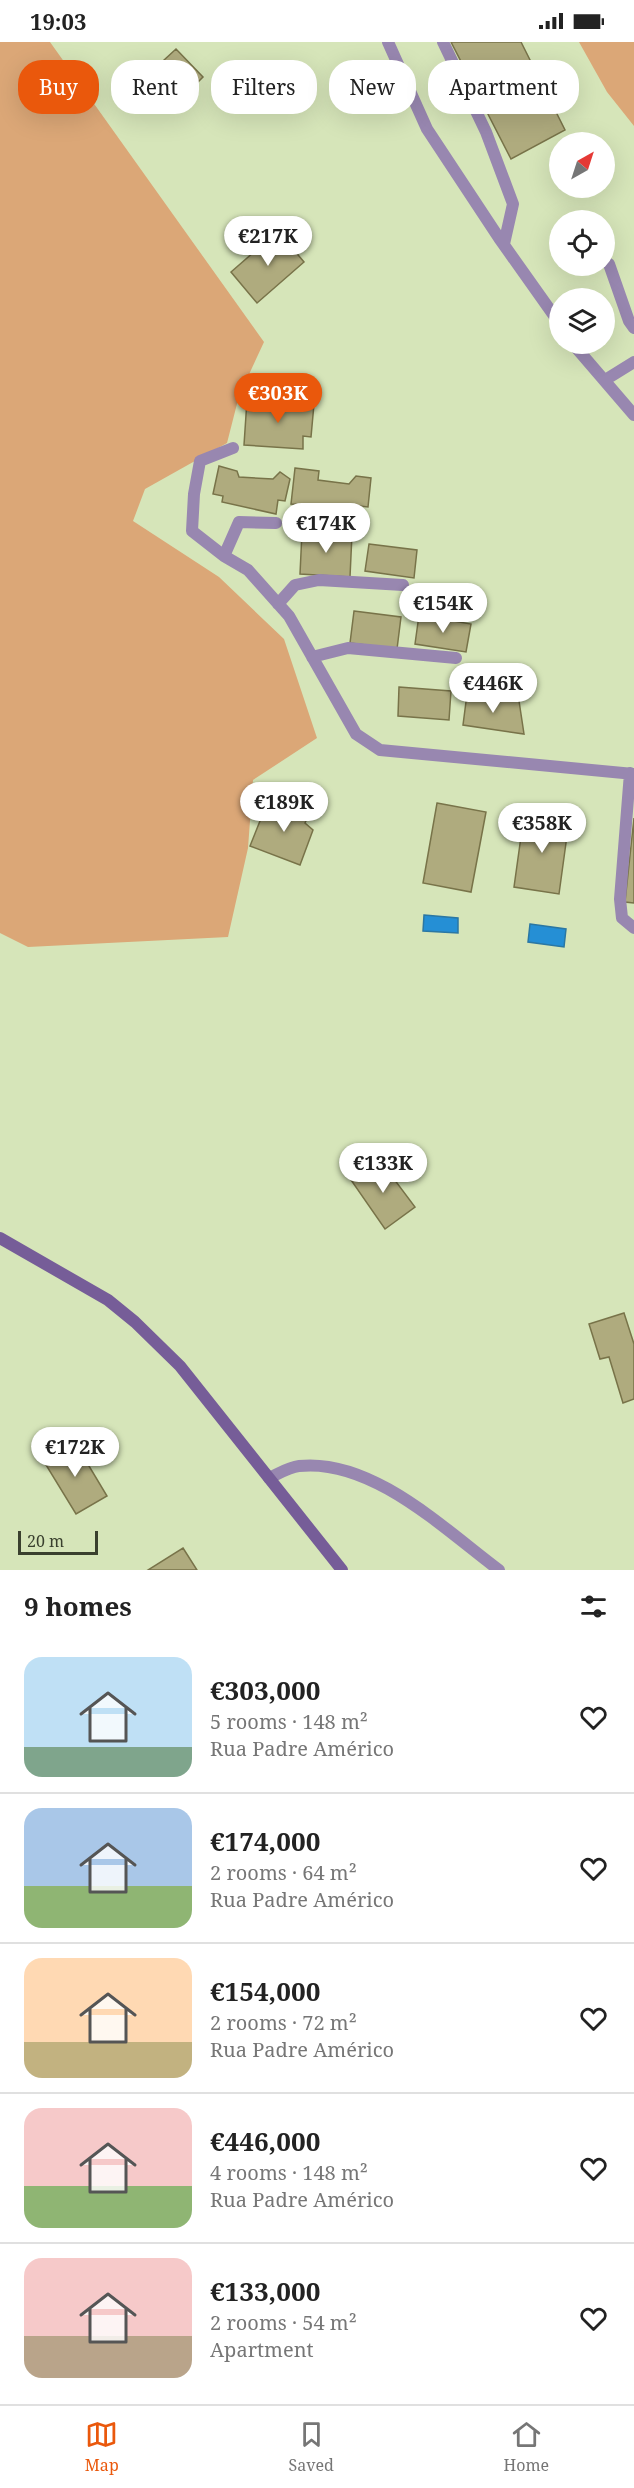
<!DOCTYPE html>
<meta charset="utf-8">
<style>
body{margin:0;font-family:"Noto Serif",serif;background:#f2f2f2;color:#222;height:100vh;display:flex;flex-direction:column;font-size:22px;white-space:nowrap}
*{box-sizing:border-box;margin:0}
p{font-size:20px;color:#767676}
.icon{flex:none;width:33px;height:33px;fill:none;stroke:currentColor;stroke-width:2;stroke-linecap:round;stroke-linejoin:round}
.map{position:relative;height:1528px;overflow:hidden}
.sheet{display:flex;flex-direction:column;background:#fff;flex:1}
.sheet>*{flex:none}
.banner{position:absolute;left:18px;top:18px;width:598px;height:54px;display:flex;gap:12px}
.needle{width:39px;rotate:39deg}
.tools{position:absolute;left:549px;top:90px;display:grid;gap:12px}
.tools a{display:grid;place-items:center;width:66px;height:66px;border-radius:50%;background:#fff;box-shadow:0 6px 24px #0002;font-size:30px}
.scale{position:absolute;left:18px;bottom:15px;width:80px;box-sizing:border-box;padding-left:6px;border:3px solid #3a402e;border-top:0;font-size:16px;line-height:21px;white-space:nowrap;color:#3a402e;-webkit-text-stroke:4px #d6e5b9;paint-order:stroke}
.price{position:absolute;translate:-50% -51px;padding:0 14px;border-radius:21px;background:#fff;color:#222;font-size:20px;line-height:39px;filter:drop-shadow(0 2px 3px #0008)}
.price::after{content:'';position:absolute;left:50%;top:36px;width:18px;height:14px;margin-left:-9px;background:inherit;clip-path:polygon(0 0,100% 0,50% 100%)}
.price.current{background:#ea580c;color:#fff}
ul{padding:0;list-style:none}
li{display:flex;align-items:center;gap:18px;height:150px;padding:0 24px}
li+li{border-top:2px solid #e0e0e0}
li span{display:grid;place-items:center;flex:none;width:168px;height:120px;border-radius:18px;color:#555}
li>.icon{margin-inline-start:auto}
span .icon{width:72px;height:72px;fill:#fffc;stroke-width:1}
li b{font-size:26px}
h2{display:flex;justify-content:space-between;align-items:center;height:72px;padding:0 24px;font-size:26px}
.chip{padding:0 21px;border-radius:24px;background:#fff;box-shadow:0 6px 24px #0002;font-size:21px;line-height:54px}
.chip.current{background:#ea580c;color:#fff}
.status{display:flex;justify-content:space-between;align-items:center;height:42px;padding:0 30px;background:#fff;direction:ltr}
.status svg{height:16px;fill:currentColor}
.tab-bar{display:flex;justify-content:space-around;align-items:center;height:84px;border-top:2px solid #e0e0e0;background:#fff;font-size:16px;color:#767676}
.tab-bar a{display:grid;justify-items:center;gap:3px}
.tab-bar .current{color:#ea580c}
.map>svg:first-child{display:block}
.green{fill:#dba777}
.water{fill:#258fd5;stroke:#2b77a3;stroke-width:1.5}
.building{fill:#afab7e;stroke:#787349;stroke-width:1.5}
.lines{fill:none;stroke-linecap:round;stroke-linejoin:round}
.street{stroke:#9887b0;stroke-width:12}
.secondary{stroke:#765d98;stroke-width:12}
</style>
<div class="status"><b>19:03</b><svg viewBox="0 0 49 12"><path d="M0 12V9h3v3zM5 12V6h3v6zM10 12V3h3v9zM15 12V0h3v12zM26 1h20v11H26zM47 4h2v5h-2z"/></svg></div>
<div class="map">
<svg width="634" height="1528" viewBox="0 0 634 1528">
<rect width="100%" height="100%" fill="#d6e5b9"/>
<!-- green -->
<path class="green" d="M0,0H50L264,300L239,354L227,401L145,447L133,479L219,535L284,597L317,696L253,738L248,806L228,895L28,905L0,891Z
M579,0H634V84L607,50Z"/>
<!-- water -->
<path class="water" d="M424,873L458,876V891L423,889Z
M530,882L566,887L564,905L528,900Z"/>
<!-- building -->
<path class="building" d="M451,0H521L565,88L511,117Z
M176,7L203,35L179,59L151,30Z
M278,189L304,220L257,261L231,230Z
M247,358L314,362L311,395L303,394V407L244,403Z
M219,424L237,429L239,435L273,437L280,430L290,437L285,459L278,458L276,472L222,460L223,454L213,452Z
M295,426L319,429L318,438L349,442L356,434L371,436L368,465L360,464L359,479L304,473L305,463L291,462Z
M302,490L352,492L350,535L300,532Z
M369,502L417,508L414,536L365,529Z
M354,569L401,575L397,607L350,601Z
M419,573L471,582L466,610L415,602Z
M399,645L451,649L449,678L398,674Z
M467,652L519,659L524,692L463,683Z
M280,758L310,770L305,781L313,788L300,823L250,804L264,769L274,773Z
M437,761L486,770L471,850L423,841Z
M524,773L569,779L559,852L514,845Z
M634,776V861L625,860Z
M379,1117L415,1165L385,1187L351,1138Z
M624,1271L634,1302V1357L623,1361L609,1315L600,1317L589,1282Z
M74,1399L107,1454L76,1472L43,1418Z
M183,1506L197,1528H148Z"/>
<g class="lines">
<!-- street -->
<path class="street" d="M388,0L427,87L499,196L560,282
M443,0L486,90L513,162L504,202
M609,222L629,279L634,286
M573,302L634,373
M605,338L634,320
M233,406L200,419L194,452L192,489L224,514L248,528L289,574L356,692L380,708L634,732
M224,514L239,480L276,481
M278,562L295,543L319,538L403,543
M312,615L348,606L456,616
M630,731L620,857L622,876L634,886
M269,1436C278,1432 289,1425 299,1424C372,1416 444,1487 499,1528"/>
<!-- secondary -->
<path class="secondary" d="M0,1196L108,1258L135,1280L180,1324L342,1528"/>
</g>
</svg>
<div class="tools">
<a><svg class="needle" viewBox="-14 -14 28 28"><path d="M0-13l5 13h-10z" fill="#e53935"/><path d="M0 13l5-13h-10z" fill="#767676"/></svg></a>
<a><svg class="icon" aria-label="locate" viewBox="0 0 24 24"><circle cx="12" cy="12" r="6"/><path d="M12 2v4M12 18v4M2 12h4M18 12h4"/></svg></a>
<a><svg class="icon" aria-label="layers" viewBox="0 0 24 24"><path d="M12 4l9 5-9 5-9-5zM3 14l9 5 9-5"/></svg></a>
</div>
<div class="scale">20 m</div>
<b class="price" style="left:268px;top:225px">€217K</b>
<b class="price current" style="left:278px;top:382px">€303K</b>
<b class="price" style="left:326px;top:512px">€174K</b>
<b class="price" style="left:443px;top:592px">€154K</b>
<b class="price" style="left:493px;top:672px">€446K</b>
<b class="price" style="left:284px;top:791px">€189K</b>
<b class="price" style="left:542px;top:812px">€358K</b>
<b class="price" style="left:383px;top:1152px">€133K</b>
<b class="price" style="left:75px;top:1436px">€172K</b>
<div class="banner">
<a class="chip current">Buy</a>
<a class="chip">Rent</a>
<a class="chip">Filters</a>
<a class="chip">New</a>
<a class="chip">Apartment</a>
</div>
</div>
<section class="sheet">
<h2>9 homes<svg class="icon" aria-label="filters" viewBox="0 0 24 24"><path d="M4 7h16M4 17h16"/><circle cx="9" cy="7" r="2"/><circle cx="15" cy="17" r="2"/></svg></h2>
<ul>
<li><span style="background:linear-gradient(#bfe0f5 75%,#7fa58c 0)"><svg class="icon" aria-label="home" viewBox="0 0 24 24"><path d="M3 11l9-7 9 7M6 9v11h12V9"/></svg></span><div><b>€303,000</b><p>5 rooms · 148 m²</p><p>Rua Padre Américo</p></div><svg class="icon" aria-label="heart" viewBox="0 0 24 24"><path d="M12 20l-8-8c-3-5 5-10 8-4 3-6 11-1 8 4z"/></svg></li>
<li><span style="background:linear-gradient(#a9c7e8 65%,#8fb573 0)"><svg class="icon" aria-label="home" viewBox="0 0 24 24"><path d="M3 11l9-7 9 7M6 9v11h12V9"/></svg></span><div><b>€174,000</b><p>2 rooms · 64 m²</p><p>Rua Padre Américo</p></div><svg class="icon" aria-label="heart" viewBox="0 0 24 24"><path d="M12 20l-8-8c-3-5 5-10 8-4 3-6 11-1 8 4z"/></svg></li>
<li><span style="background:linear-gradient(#ffd9b3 70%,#c2b280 0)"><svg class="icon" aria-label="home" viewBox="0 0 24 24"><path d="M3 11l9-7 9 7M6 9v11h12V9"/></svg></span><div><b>€154,000</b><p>2 rooms · 72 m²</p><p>Rua Padre Américo</p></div><svg class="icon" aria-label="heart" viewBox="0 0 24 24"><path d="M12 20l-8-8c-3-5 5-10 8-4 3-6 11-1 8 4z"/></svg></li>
<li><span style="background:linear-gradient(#f6c9c9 65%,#8fb573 0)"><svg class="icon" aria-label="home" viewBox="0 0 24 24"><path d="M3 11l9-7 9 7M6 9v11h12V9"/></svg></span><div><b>€446,000</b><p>4 rooms · 148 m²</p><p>Rua Padre Américo</p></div><svg class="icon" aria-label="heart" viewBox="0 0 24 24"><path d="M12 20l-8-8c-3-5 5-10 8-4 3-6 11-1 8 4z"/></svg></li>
<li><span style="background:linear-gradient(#f6c9c9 65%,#b9a48a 0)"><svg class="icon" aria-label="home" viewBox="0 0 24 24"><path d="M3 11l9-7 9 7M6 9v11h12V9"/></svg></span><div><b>€133,000</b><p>2 rooms · 54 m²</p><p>Apartment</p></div><svg class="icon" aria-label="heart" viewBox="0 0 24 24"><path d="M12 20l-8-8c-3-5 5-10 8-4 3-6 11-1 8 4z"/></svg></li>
</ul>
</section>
<nav class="tab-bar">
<a class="current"><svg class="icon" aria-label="map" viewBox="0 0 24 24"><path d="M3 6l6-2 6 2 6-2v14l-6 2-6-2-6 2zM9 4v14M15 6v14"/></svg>Map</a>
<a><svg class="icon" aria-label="saved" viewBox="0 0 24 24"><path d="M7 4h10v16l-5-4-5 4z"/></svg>Saved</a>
<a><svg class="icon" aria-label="home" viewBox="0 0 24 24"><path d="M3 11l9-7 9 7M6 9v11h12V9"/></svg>Home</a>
</nav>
